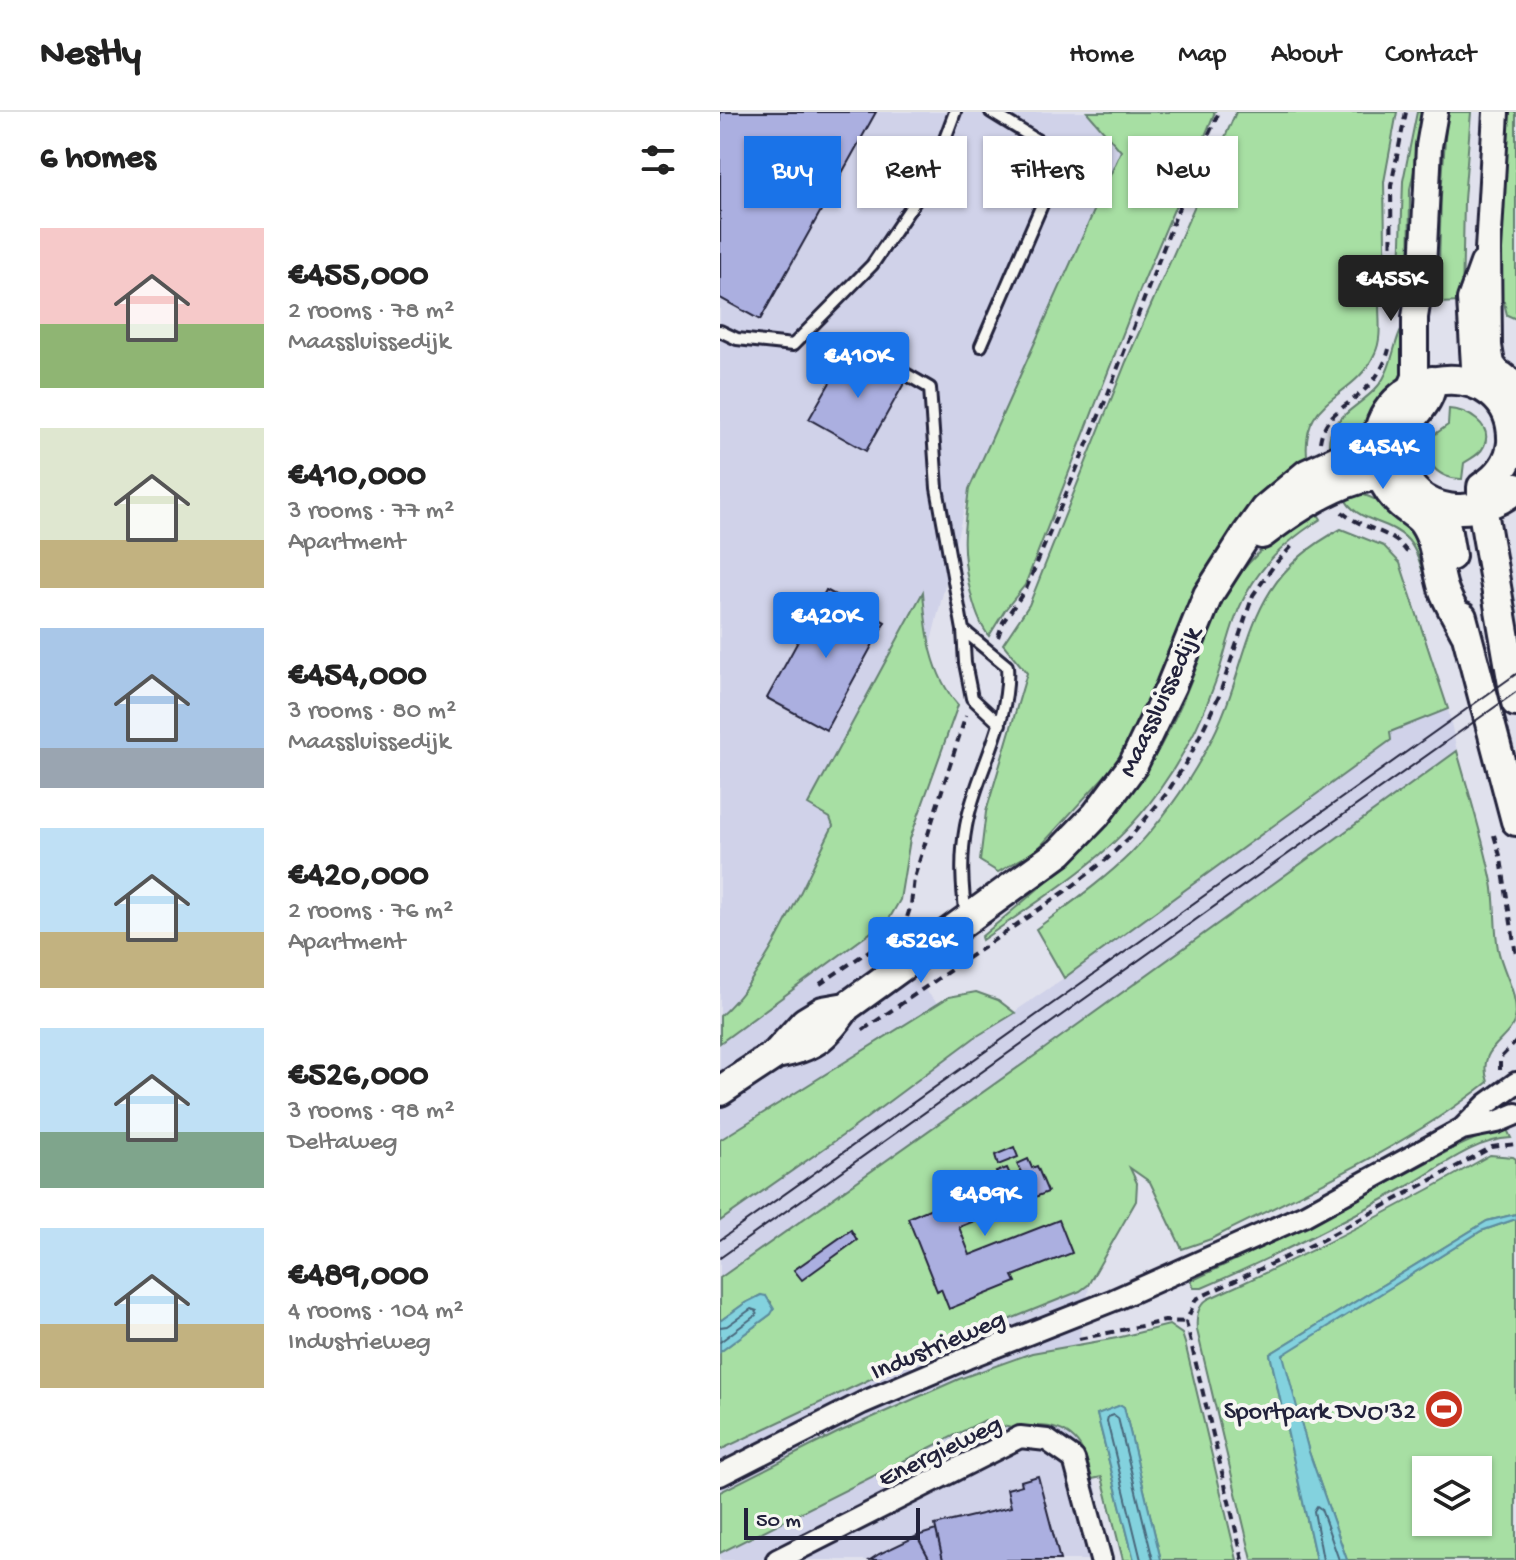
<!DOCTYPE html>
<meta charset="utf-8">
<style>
body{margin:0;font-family:"Gochi Hand",sans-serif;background:#f6f6f6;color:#222;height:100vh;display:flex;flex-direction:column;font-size:30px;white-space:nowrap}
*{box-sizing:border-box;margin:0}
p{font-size:26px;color:#767676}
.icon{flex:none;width:44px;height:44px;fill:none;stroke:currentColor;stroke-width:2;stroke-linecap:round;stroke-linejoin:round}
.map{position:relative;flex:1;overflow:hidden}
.sheet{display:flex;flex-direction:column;background:#fff;width:720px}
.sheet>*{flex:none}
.guide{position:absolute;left:24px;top:24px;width:652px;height:72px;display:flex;gap:16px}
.controls{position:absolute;left:692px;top:1344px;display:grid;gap:16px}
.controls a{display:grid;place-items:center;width:80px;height:80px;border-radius:0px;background:#fff;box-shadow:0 2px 6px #0004;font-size:40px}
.scale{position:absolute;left:24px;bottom:20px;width:176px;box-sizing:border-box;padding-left:8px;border:4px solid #22223b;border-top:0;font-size:22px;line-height:28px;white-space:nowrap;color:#22223b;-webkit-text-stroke:6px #f6f6f2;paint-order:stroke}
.price{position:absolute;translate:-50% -68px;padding:0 18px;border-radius:8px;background:#1a73e8;color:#fff;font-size:26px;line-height:52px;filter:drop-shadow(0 2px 4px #0008)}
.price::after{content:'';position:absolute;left:50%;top:48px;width:24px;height:18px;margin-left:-12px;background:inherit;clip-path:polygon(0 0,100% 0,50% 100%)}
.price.selected{background:#222;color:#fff}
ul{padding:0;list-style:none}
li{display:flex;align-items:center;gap:24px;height:200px;padding:0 40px}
li span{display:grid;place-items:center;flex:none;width:224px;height:160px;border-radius:0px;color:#555}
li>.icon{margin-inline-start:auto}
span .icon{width:96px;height:96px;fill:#fffc;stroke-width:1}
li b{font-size:34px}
h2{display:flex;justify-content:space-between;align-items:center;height:96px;padding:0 40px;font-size:34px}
.pill{padding:0 28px;border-radius:0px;background:#fff;box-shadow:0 2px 6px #0004;font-size:28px;line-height:72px}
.pill.selected{background:#1a73e8;color:#fff}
header{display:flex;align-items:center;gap:48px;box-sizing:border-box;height:112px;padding:0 40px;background:#fff;border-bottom:2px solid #e0e0e0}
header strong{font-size:38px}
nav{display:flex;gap:44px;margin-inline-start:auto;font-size:28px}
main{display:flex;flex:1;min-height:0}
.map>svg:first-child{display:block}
.built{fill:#d0d2e9}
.green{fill:#a7dfa3;stroke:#64806f;stroke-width:2;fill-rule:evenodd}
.water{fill:#83d2de;stroke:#5c8c9d;stroke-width:2}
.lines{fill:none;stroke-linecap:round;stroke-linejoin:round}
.shore{stroke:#49687c;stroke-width:2}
.building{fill:#abafe0;stroke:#22223b;stroke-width:2}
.service-casing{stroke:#22223b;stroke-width:16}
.minor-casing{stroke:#22223b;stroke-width:26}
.tertiary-casing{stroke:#22223b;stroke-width:30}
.secondary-casing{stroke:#22223b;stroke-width:34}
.path{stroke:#22223b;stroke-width:4;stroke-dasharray:8 6;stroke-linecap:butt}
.service{stroke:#f6f6f2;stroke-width:10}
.minor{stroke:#f6f6f2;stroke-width:20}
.tertiary{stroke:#f6f6f2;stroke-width:24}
.secondary{stroke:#f6f6f2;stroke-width:28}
.tram{stroke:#22223b;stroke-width:2}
.labels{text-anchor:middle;stroke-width:8;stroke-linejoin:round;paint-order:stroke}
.street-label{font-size:26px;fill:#22223b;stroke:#f6f6f2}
.poi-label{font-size:26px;fill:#22223b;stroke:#f6f6f2;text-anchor:end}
</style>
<header>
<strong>Nestly</strong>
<nav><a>Home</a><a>Map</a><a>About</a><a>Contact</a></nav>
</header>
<main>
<section class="sheet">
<h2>6 homes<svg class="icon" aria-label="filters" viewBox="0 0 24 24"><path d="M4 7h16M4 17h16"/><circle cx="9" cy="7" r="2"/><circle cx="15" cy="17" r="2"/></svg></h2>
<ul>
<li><span style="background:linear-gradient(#f6c9c9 60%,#8fb573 0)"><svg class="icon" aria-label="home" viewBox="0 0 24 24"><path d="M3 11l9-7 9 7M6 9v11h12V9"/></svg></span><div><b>€455,000</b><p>2 rooms · 78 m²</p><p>Maassluissedijk</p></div></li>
<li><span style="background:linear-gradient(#dfe7d0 70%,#c2b280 0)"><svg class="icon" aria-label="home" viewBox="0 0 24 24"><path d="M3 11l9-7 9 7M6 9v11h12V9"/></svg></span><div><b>€410,000</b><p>3 rooms · 77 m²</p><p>Apartment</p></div></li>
<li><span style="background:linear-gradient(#a9c7e8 75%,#9aa5b1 0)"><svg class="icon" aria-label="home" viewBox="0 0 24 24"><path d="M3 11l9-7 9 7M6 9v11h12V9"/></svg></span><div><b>€454,000</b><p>3 rooms · 80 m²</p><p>Maassluissedijk</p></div></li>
<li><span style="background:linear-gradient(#bfe0f5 65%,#c2b280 0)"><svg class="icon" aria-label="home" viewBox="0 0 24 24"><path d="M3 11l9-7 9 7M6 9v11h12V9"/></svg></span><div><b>€420,000</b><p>2 rooms · 76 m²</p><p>Apartment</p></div></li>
<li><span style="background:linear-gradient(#bfe0f5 65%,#7fa58c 0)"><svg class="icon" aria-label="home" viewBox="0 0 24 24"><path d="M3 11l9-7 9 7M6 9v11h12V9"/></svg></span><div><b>€526,000</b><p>3 rooms · 98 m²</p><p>Deltaweg</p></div></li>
<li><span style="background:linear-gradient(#bfe0f5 60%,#c2b280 0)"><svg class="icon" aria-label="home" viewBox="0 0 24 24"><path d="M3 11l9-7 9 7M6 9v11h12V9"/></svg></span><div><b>€489,000</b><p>4 rooms · 104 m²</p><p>Industrieweg</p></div></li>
</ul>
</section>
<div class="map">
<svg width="796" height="1448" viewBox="0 0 796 1448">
<rect width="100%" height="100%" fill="#e0e1ed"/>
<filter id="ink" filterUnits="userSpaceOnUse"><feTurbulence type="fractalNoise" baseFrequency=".0125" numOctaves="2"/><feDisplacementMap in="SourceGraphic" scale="16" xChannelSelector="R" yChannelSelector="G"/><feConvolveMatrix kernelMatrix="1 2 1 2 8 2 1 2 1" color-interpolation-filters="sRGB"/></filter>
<g filter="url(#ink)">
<!-- built -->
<path class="built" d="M0,0H419L249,377L141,810L223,897L247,932L344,866L670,628V620L728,597L737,639L324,937L379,1123L352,1265L392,1448H0Z"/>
<!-- green -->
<path class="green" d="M367,0H495L420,178L305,473L285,498L269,524C252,504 242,448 244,421C245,407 247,392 249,377L401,39Z
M516,0H677L664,70L666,190L659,192C659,208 662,227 655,241C634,290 577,282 588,353L528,400L508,424L471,489L420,614L391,657L317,738L278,760L260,749L266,700L307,561L283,532L309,493L406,250Z
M697,0H707L690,77L689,191H679L683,69Z
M727,0H751L744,88L742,190L718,191L721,83Z
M782,0H796V207L787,203L784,190H775Z
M685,212V255L680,270L641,323L610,341C602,307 640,296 658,274C674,255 674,223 685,212Z
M729,297C747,298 774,313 764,334C760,343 751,346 744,351L742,367C719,368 699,348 711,325L728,313Z
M635,380C687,395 700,425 707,475C702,459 699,441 688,428C668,406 635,412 623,383Z
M595,398L601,407C562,431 530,464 515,507C507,528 503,550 495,571C482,608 464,643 442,674C396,743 328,782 262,828L261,825C321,774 381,729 424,662C444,631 460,598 473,564C486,532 494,499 514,470C535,438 565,419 595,398Z
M621,417L664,434L680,451L728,597L670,620L671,628L344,866L316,817C348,793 383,769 411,741C440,711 466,675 486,638C536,549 516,472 621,417Z
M203,480C206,520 211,562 238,593L190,727L180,788L169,807L0,931V904C49,860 82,773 113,714L110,706L88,693Z
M737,639C749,682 763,726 772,770C776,792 774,815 778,837C783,861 796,877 796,901C794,930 755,932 768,970C684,1036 586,1079 491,1127L462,1137L430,1070L410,1056L417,1071L416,1089L368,1173L360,1179L201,1243L0,1338V1240L51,1202V1190L41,1183L25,1191L0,1209V1166L324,937Z
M256,880L278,888L295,901L254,926L132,1017L0,1109V1028L229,885Z
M785,1013L791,1026C752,1028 719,1057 686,1075C620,1111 552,1146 482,1176H474L471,1169L595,1110L730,1038Z
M770,1043L793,1045L796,1047V1102L767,1109L550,1242L596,1448H532L477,1218C476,1206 477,1194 488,1187C585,1144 678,1096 770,1043Z
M796,1107V1448H627L589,1340L562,1243L761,1119ZM706,1358H758V1410H706Z
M449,1213L462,1222L465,1231L517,1448H441L404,1295L401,1293L377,1302L414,1448H403L382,1365L372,1367C365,1333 352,1313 314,1314C308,1314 301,1316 295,1316C285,1316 274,1311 265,1308L0,1441V1380L117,1321L239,1267L312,1241L397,1226Z"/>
<!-- water -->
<path class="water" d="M796,1102V1107L761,1119L563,1243L589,1340L627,1448H596L550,1242L767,1109Z
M41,1183L46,1184L54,1197L51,1202L0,1240V1209L25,1191Z
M401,1293L404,1295L441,1448H414L377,1302Z"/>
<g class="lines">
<!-- shore -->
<path class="shore" d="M0,1215L7,1214L31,1197L37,1199L36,1203L0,1230
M421,1448L387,1309L388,1305L394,1303L398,1306L433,1448
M603,1448L594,1399L597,1394L601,1397L619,1448"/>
</g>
<!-- building -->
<path class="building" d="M0,0H156L40,208L0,186Z
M129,237L186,268L146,339L89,307Z
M106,478L165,510L106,618L47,586Z
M294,1035L298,1045L278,1053L275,1043Z
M308,1047L312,1056L317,1054L328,1080L239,1115L250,1143L339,1108L352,1141L293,1164L296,1170L229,1197L221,1177L217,1179L188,1106L238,1085L235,1077L246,1073L249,1081L259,1077L256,1068L266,1064L270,1073L280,1069L276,1060L287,1056L291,1065L301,1060L297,1052Z
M131,1118L137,1128L82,1168L74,1158Z
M318,1364L340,1448H223L215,1413L291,1395L287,1377L302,1373L301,1369Z
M216,1418L223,1448H210L197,1424Z
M197,1424L210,1448H150L159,1442Z"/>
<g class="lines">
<defs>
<path id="service" d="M0,219L17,227L73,233L152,153L210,67L235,0
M261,234L343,44L271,0
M139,235L210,276L217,376L243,518L245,551L252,586L280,612
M243,518L287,554C291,610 256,659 246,714C240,746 242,774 246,806"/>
<path id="minor" d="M742,1017L767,992L796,971
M0,1363L142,1291L247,1246L394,1188L585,1103L742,1017L777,1010L796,1002
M57,1448L300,1325L327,1328L354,1347L381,1448"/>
<path id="tertiary" d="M776,0L768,138L769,234L772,252L781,264
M761,274L754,254L750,187L763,151
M689,279L695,265V205L703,156L709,34L715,0"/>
<path id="secondary" d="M781,264L796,276
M712,269C710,303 671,309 681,352C693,406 761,408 796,376
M718,395L724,404L731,444
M542,422C577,395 632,357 677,364
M742,505L796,709
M745,520C738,506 728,491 723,476C717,456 716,430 704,412C700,405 692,401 686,396C669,384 658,364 657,344C650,250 796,240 792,331C790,350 778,365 762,375V394L796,590
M56,942C93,935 104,927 126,895L340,740L376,703L413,653L451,574L488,483L527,422L545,397L587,362L639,338L659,322
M0,979L56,942L85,910L103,899L126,895"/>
</defs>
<!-- service casing -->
<use href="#service" class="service-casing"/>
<!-- minor casing -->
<use href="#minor" class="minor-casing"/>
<!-- tertiary casing -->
<use href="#tertiary" class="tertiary-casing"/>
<!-- secondary casing -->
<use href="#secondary" class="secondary-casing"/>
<!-- path -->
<path class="path" d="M672,189L671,74L686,0
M600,330C604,303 623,297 641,281C654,270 665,254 669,237
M622,400C642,418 671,417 687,440
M278,525L283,510L306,477L386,287L477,48L499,0
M774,723L781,747L796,843
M100,872L184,815L191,793L194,766L246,603
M143,918L350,776L387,747L412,723L447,681L470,644L499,584L533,483L555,452L575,431
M780,958V946L796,930
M359,1227L445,1209L466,1210
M523,1448L466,1210L476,1187L598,1130L772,1035L796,1032"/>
<!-- service -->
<use href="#service" class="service"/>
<!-- minor -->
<use href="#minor" class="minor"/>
<!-- tertiary -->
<use href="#tertiary" class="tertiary"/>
<!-- secondary -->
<use href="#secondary" class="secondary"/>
<!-- tram -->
<path class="tram" d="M0,1128L796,562
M0,1146L796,580"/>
</g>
</g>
<!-- icons -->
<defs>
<symbol id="stadium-disc" viewBox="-11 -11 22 22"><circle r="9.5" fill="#c8321e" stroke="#f6f6f2"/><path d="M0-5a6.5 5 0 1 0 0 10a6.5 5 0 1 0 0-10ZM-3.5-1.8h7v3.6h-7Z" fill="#fff"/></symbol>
</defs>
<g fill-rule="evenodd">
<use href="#stadium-disc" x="702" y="1275" width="44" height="44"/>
</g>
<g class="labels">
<!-- street labels -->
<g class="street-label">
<text transform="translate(438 589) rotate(-65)" y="9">Maassluissedijk</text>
<text transform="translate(217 1231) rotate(-23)" y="9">Industrieweg</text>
<text transform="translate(219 1337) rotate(-26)" y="9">Energieweg</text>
</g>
<!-- poi labels -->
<g class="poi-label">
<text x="696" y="1306">Sportpark DVO'32</text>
</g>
</g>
</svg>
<div class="controls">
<a><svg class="icon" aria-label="layers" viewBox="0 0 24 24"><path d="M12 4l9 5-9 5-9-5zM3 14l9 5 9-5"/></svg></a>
</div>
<div class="scale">50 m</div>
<b class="price selected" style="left:671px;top:211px">€455K</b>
<b class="price" style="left:138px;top:288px">€410K</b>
<b class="price" style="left:663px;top:379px">€454K</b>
<b class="price" style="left:106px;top:548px">€420K</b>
<b class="price" style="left:201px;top:873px">€526K</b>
<b class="price" style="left:265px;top:1126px">€489K</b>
<div class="guide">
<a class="pill selected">Buy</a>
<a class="pill">Rent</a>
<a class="pill">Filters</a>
<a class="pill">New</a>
</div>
</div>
</main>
